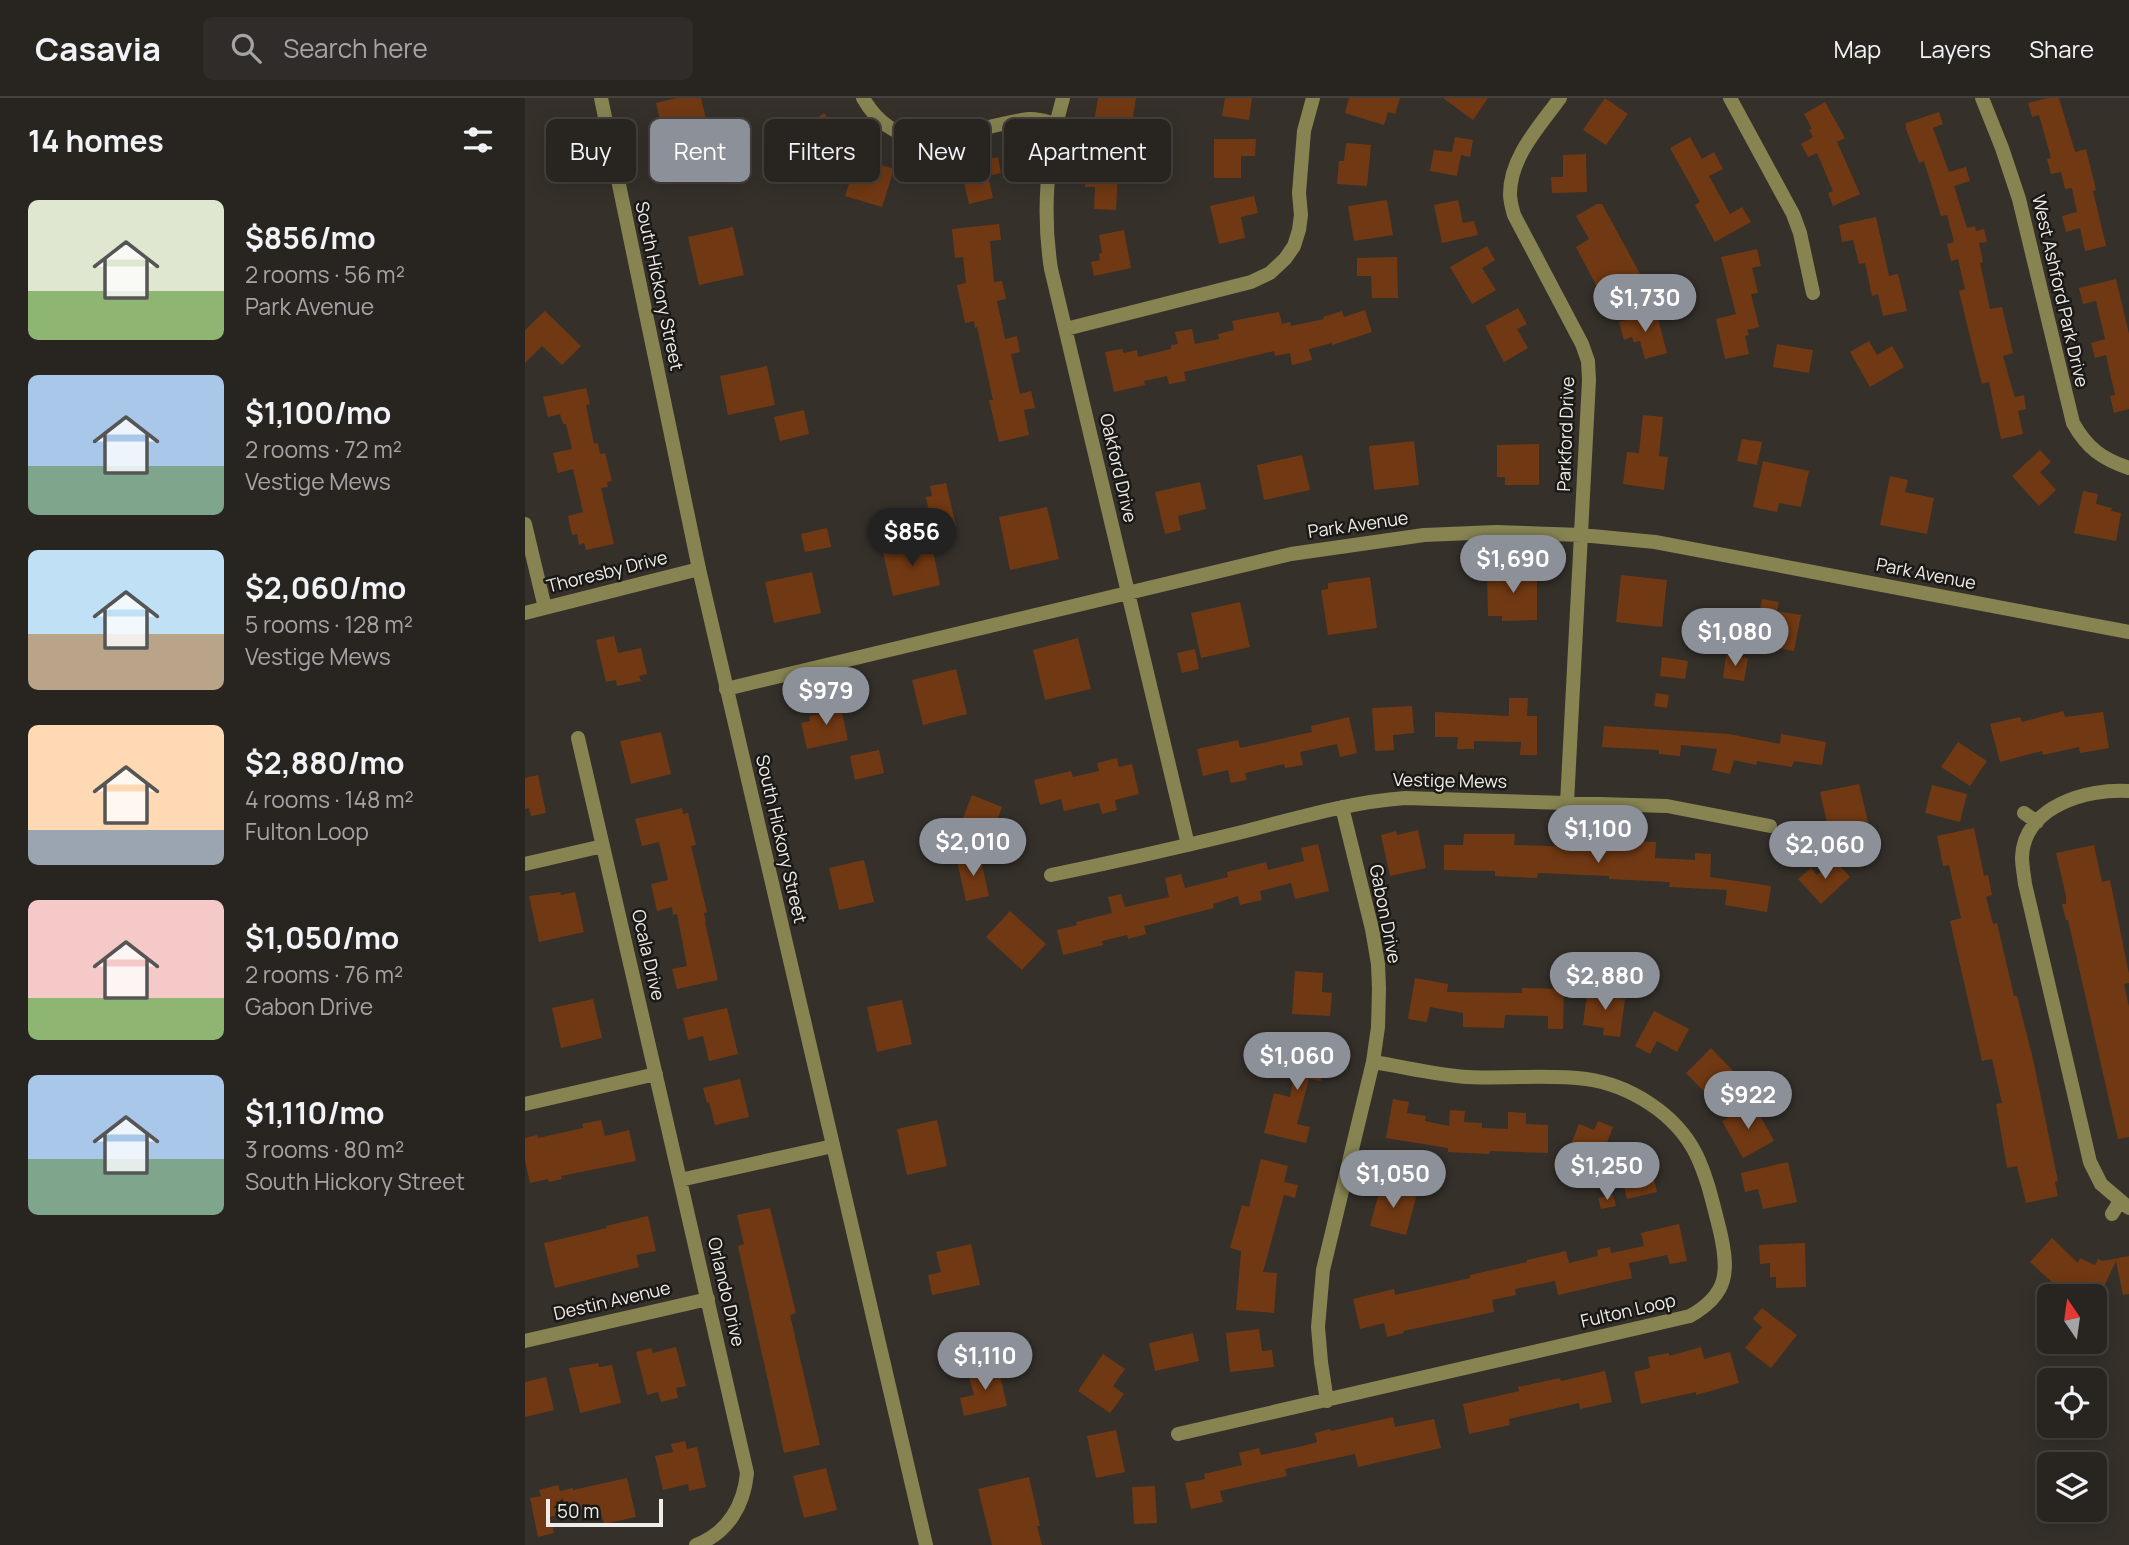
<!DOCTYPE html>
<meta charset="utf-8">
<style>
body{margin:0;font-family:Manrope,sans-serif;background:#302c29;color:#f1f3f6;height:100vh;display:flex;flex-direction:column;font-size:26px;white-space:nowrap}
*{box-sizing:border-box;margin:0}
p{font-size:23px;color:#a5a4a5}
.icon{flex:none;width:38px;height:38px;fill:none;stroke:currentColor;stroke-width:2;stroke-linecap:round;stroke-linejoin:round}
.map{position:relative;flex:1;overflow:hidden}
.sheet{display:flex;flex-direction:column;background:#282420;width:525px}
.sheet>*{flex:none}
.top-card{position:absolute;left:21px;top:21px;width:665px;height:63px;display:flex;gap:14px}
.needle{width:46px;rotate:347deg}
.buttons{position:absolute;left:1512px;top:1186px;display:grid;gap:14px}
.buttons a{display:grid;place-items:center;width:70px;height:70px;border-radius:10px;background:#282420;box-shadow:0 4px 18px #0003,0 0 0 2px #44413e;font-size:35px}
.scale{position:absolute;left:21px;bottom:18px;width:117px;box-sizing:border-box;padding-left:7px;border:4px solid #efede9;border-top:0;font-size:19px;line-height:24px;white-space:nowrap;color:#efede9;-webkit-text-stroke:5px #1b1916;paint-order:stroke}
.price{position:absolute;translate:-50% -60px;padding:0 16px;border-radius:24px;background:#8c9099;color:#fff;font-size:23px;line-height:46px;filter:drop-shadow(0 2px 4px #0008)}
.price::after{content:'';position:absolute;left:50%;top:42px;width:21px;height:16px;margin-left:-10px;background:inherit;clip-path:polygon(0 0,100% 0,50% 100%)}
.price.on{background:#222;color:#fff}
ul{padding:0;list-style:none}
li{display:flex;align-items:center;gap:21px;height:175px;padding:0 28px}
li span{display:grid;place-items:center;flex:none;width:196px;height:140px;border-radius:10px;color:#555}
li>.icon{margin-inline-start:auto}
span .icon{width:84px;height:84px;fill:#fffc;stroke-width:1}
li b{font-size:30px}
h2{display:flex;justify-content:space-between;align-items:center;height:84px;padding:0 28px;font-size:30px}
.pill{padding:0 24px;border-radius:10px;background:#282420;box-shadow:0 4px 18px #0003,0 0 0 2px #44413e;font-size:24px;line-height:63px}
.pill.on{background:#8c9099;color:#fff}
header{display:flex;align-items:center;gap:42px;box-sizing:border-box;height:98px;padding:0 35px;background:#282420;border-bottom:2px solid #44413e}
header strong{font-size:33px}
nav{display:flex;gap:38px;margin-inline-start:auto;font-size:24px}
.search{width:490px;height:63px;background:#302c29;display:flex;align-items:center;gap:18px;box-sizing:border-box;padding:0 24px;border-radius:10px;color:#a5a4a5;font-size:26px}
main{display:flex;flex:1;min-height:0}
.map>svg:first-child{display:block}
.building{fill:#713913}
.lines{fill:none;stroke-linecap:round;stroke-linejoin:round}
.minor{stroke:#878452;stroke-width:14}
.tertiary{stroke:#878452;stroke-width:14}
.labels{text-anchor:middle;stroke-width:5;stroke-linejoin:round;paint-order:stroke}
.street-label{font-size:18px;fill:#efede9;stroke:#1b1916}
</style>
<header>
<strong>Casavia</strong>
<div class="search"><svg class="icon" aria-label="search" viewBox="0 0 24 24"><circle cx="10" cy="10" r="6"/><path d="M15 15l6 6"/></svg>Search here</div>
<nav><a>Map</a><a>Layers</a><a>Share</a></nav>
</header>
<main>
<section class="sheet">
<h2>14 homes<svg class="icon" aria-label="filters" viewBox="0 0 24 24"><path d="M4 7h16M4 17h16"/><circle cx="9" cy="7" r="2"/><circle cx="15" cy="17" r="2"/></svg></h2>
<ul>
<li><span style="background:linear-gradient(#dfe7d0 65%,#8fb573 0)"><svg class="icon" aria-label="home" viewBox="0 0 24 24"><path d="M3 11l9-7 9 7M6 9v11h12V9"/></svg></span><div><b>$856/mo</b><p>2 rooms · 56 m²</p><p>Park Avenue</p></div></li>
<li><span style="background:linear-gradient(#a9c7e8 65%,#7fa58c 0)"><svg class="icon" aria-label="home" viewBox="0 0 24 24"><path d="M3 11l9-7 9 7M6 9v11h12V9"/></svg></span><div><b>$1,100/mo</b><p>2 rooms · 72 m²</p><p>Vestige Mews</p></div></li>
<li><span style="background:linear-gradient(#bfe0f5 60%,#b9a48a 0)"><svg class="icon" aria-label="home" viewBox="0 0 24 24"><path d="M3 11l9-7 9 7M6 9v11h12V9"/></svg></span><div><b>$2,060/mo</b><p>5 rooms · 128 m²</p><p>Vestige Mews</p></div></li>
<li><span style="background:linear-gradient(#ffd9b3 75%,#9aa5b1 0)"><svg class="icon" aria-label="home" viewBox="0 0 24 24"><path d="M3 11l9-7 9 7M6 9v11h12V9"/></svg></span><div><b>$2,880/mo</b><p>4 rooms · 148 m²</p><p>Fulton Loop</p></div></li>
<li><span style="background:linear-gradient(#f6c9c9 70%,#8fb573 0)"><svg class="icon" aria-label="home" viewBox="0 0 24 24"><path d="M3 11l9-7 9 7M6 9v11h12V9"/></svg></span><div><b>$1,050/mo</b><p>2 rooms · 76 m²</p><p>Gabon Drive</p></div></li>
<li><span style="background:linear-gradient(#a9c7e8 60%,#7fa58c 0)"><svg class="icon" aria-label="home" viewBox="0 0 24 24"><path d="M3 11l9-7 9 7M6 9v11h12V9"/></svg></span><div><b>$1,110/mo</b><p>3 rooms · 80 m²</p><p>South Hickory Street</p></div></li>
</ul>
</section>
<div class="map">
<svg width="1604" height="1447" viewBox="0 0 1604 1447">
<rect width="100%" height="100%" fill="#35302a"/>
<!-- building -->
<path class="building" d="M152,0H176L186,42L142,52L131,5Z
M573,0H611L602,55L594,54L591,112L569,111L570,89H560L561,70H573L580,25L569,24Z
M700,0H727L724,22L697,18Z
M824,0H875L870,16L863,14L859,27L820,15Z
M918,0H963L948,22Z
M1080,0L1103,16L1081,47L1058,32Z
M1522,0H1534L1550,54L1561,51L1571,92L1568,93L1581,148L1560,153L1555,130L1541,134L1537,118L1552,114L1547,90L1540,91L1536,74L1526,76L1522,61L1526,60L1514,17L1507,19L1503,5Z
M1300,4L1320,40L1312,44L1335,96L1308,108L1303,95L1308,93L1292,55L1283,59L1276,46L1288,39L1284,32L1287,31L1279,16Z
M1414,14L1418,26L1408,30L1424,74L1441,69L1445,83L1429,88L1442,130L1450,128L1451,133L1459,131L1462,144L1454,145L1458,164L1455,165L1465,211L1477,209L1488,255L1478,258L1489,297L1490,299L1499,297L1501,311L1493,313L1498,336L1476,341L1464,284L1457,286L1447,247L1434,193L1440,191L1433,161L1426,163L1422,146L1429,144L1422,117L1416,118L1399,63L1394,65L1381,31V25Z
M299,15L310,30L298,38L310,55L289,70L267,38Z
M930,39L948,42L945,59L936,57L932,78L905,73L909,52L927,54Z
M1165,39L1177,61L1189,54L1198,71L1184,78L1205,116L1217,109L1226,124L1190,144L1170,107L1175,104L1145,50Z
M689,41H731L730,58H716V80H689Z
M821,45L846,47L842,88L812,86L814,63H819Z
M1061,56L1062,94L1027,95L1026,79H1038V57Z
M473,59L476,75L463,78L468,100L444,106L435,68Z
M353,66L369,71L357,109L320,98L329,70L350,77Z
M729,98L733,115L716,119L720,140L694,146L685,108Z
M862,102L868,137L829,143L823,108Z
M933,102L938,125L949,123L953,137L917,145L909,107Z
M1072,106H1077L1124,192L1098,206L1088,186L1074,193L1051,149L1064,141L1051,118Z
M1351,119L1364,178L1373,176L1382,213L1358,218L1353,196L1347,198L1340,165L1334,166L1328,142L1317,144L1314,127Z
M474,126L476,142L465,143L469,184L477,183L481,201L472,203L480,241L492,238L495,254L486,256L495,296L506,293L510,310L499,312L504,337L474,344L464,302H468L452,229L450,230L449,223L440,225L432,187L441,185L438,159L430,160L427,131Z
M208,129L219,177L174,187L163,139Z
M599,132L606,170L569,178L566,164L575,162L574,156L577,155L574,137Z
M962,148L970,162L957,170L971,192L947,206L925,169Z
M1232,151L1236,168L1227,170L1233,195L1226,196L1234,229L1222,232L1224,237L1220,238L1224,256L1200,261L1191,221L1211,216L1196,159Z
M872,159L873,200H847L846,178H832V160Z
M1591,181L1604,236V311L1589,315L1585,298L1590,297L1581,257L1570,260L1566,245L1580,241L1571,203L1558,206L1554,190Z
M993,210L1002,226L992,231L1003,250L979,264L960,228Z
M840,212L847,234L807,247V245L784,251L787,262L767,267L765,255L750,258L749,253L659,274L661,283L644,286L642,278L619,283L620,287L589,294L580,254L597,251L599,255L612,252L613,259L646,251V247L653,246L650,234L667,231L670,246L694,241L693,236L709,232L707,223L754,214L757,226L765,224L766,228L799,221L798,219L817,213L819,219Z
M20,213L56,248L37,267L17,248L0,265V232Z
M1131,214L1142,255L1120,261L1115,243L1109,244L1107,239L1099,242L1094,224Z
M1344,243L1352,257L1367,248L1379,269L1345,289L1325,254Z
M1252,246L1288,252L1284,275L1248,269Z
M242,268L250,307L203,317L195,278Z
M61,290L65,306L61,307L69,346L73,345L75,356L80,355L87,383L82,384L83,389L76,390L89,446L61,452L59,445L54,447L52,436L47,437L43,418L58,414L48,371L33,375L28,355L47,351L41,326H38L35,316L23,319L18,299Z
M279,312L284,336L255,343L249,319Z
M1118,317L1138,319L1134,358L1143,359L1139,392L1098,386L1102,354L1114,355Z
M1217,341L1237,344L1232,367L1212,363Z
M889,343L894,387L849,392L844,348Z
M1014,346V387H980V379H972V347Z
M1515,352L1526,364L1515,374L1531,392L1514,408L1487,378Z
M777,357L785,392L739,402L732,367Z
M1238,363L1284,373L1276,409L1254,405L1252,414L1228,409Z
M1365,378L1383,382L1380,394L1409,400L1402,436L1355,427Z
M675,384L681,411L653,418L656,432L640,436L630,394Z
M421,385L431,428L408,433L401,399L407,398L405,388Z
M1558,393L1573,396L1571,406L1587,410L1586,413L1596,415L1591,443L1549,435Z
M522,409L534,461L485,472L474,419Z
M302,430L306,449L280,454L276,436Z
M406,443L415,487L368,498L358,454Z
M1012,473V522L977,523V518H963L962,474Z
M287,474L296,515L249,525L240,484Z
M1096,477L1142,482L1137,529L1091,524Z
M845,479L852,530L803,537L796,492L803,491V485Z
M1237,501L1254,504L1252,513L1276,517L1269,553L1228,545Z
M715,504L725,549L676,560L666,515Z
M89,538L93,555L116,550L122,576L114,578L116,583L92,588L91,582L81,584L71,542Z
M553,540L566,591L520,602L508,552Z
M670,551L674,571L657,575L652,555Z
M1201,557L1223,560L1219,583L1198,580Z
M1137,559L1163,563L1160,581L1135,578Z
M431,571L442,616L398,627L387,582Z
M1131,595L1144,597L1142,610L1129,608Z
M984,600H1003L1002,618H1012V657H995L996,644L949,643V651H932L933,639H910V614L984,618Z
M314,601L323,642L282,651L276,625L285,623L284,618L300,615L298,605Z
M887,608L889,635L868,637L869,652L850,653L847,610Z
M1538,613L1540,619L1578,614L1584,650L1555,655L1554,649L1518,657L1517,653L1475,664L1465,626L1495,619L1497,624Z
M824,619L832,655L815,659L812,646L775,654L778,667L760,670L759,666L720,675L722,682L706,685L703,672L678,678L672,651L713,642L715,650L787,634L786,628Z
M1079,628L1204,636L1255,646L1256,636L1301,644L1297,667L1269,663L1267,669L1232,663L1231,667L1209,662L1205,676L1187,672L1192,651L1156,647L1155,658L1134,656V652L1077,649Z
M136,634L146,676L106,686L95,643Z
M1433,644L1462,663L1445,688L1416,669Z
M354,652L359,675L330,682L325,658Z
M592,660L594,669L607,666L614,696L590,702L592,712L577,716L574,705L539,713L536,701L515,707L509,682L546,673L548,679L574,673L572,665Z
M13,677L21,715L6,718L4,710L0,711V680Z
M1334,686L1344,728L1305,737L1295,694Z
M1407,687L1442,696L1435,724L1400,715Z
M447,697L477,709L471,725L479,728L473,745L434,730Z
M157,710L158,716L163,715L171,747L166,748L182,814L179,815L181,824H180L193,882L152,891L147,871L162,868L152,816L148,817L147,809L132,813L126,786L143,782L134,744L117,748L110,721Z
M1449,730L1459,778L1463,777L1467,797L1461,799L1468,826L1472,825L1489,898H1492L1508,961L1533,1083L1530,1084L1533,1098L1501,1105L1492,1068L1482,1070L1471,1006L1477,1005L1467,961L1457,963L1425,823L1436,820L1424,767L1418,768L1412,738Z
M893,732L901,770L865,778L856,737L871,733L872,737Z
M939,736H990L989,747L1055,749L1056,740L1131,744L1130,760L1170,762V755L1186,756L1185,779L1246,788L1242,814L1200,807L1202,792L1144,789L1145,784L1084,781V778L1013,775L1012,780L970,778V773L919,772V747H938Z
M793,746L804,793L770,801L766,785L735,793L737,802L715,807L713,798L688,806L689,810L619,828L621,836L603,841L602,837L577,843L578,847L538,857L532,832L552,827L551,824L587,815L583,799L596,796L600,809L644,799L640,780L656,776L660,790L703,779L702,774L741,764L743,772L779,763L776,750Z
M1569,747L1577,784L1585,782L1604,876V885L1599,886L1604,909V1039L1593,1041L1543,822H1541L1537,806H1541V798L1531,755Z
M455,758L464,798L441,803L432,763Z
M1309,761L1325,779L1296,806L1273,781L1286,770L1292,777Z
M339,762L349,804L314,812L304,770Z
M35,794L36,797L50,794L59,834L14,844L4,798Z
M485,813L521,846L497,872L461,839Z
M770,873L798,875L797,894L807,895L805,918L767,916Z
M890,880L923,886L922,894L997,895V890L1039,891L1038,931H1023V918L980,917L979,930L938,929V915L905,909L902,924L883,921Z
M1077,890L1090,892L1088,899L1100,901L1095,939L1078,937L1079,930L1058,927L1062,896L1077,898Z
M68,901L77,940L36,950L27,910Z
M377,902L387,946L352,954L342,909Z
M202,910L213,956L184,963L178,938L163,942L158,920Z
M1129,913L1164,931L1152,954L1132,943L1125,956L1110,948Z
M776,939L803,943L796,983L784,981L772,1026L785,1029L781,1045L739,1035L749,995L765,999Z
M1186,950L1215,980L1190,1005L1161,975Z
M215,981L224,1019L190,1027L184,1004L182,1005L178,990Z
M868,1001L884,1004L882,1015L901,1018L900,1023L924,1028L925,1012L940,1013L939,1024L957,1025V1030L983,1031V1014L1001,1015V1026L1023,1027V1055L965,1053L964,1056L923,1054V1050L861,1040Z
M1229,1006L1249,1043L1218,1060L1197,1023Z
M76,1022L80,1038L104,1032L111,1063L36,1078L37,1081L24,1084L23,1081L5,1085L0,1062V1040L12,1037L13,1040L58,1030L57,1026Z
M412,1022L422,1068L382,1077L372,1031Z
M1073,1023L1088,1029L1073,1068L1042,1056L1054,1026L1069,1032Z
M1120,1058L1124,1078L1128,1077L1132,1094L1102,1101L1093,1064Z
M736,1061L763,1068L759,1084L773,1087L770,1100L759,1097L738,1174L752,1175L749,1215L711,1212L716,1153L705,1150L717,1107L724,1109Z
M1263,1064L1272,1104L1238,1111L1233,1091L1220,1094L1216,1075Z
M856,1087L892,1096L881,1137L845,1128Z
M1088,1097L1091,1108L1076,1111L1073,1100Z
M245,1110L271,1215L265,1217L295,1347L259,1355L213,1148L219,1146L212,1117Z
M123,1118L131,1153L111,1157L114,1169L30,1190L19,1145L82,1130L81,1128Z
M1154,1126L1162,1163L1145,1166L1142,1157L1104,1165L1107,1180L1033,1197L1030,1183L990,1191L991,1197L967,1202L969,1214L878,1233L879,1235L862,1239L859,1225L835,1231L828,1201L869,1191L870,1197L945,1180V1177L1002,1164V1162L1041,1153L1044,1165L1073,1158L1072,1152L1085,1149L1086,1155L1119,1148L1116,1135Z
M1527,1140L1553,1165L1555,1160L1570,1167L1573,1161L1578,1163L1604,1158V1196L1598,1197L1591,1163L1574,1199L1542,1198L1505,1164Z
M1280,1145L1281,1189L1251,1190V1179H1245V1165L1235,1166L1234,1147Z
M446,1146L455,1187L407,1197L403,1177L416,1174L411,1154Z
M1237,1210L1272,1237L1246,1270L1220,1250L1237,1229L1228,1221Z
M734,1231L737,1253L747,1252L749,1269L705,1274L701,1235Z
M668,1235L674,1263L630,1273L624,1245Z
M151,1249L161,1288L151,1290L153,1300L136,1304L133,1294L122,1297L111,1254L126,1250L128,1255Z
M1176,1249L1179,1261L1205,1254L1214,1285L1171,1297V1294L1116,1306L1109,1274L1125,1270L1123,1259L1144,1255V1258Z
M578,1256L600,1271L588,1288L599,1296L585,1315L553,1293Z
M73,1265L74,1269L87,1267L96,1305L55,1315L44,1270Z
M473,1268L482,1308L439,1318L435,1300L449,1297L443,1275Z
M1080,1273L1087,1304L1055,1311L1054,1305L984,1321L985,1327L944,1336L938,1306L994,1293L993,1289L1035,1280L1036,1283Z
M21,1279L29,1312L0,1319V1284Z
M868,1319L870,1329L909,1321L916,1350L833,1369L830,1356L760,1371L762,1378L695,1393L698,1404L666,1411L660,1385L680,1381L679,1376L717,1367L714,1355L734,1350L736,1357L778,1348L792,1344L790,1335L805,1331L806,1333Z
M591,1332L600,1374L571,1380L562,1338Z
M160,1343L162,1351L172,1349L181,1389L164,1393L163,1386L138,1392L130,1358L148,1354L146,1346Z
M301,1370L312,1412L279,1420L268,1378Z
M504,1379L515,1428H512L517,1447H467L453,1391Z
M102,1380L111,1419L79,1426L74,1407L25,1419L29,1435L13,1439L5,1400L16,1398L14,1392L33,1387L35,1393L48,1390V1392Z
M630,1388L632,1425L609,1426L607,1389Z"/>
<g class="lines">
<!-- minor -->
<path class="minor" d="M338,0C378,70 444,28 504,21C513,20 523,24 531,26
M538,0C522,56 517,113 526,171L663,747
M1035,0C1015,28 985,59 985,96C985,103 987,110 989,117L1057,246L1063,263L1064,282L1042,705
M1205,0L1268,116L1275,135L1288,195
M1457,0L1477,50L1494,101L1548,325C1562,350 1577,361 1604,370
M541,231L726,184L745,175L760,161L769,148L774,132L776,117L774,95L779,33L788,0
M0,426L20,510
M0,515L174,471
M201,591L766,456L899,437L971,434L1056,437L1130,444L1604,534
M53,640L155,1082
M1604,693C1563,690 1499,708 1497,759C1497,768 1499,777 1500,786L1565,1064L1576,1086L1604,1110
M1499,715L1512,724
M0,766L78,748
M526,777C589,764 651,750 713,735C769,721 824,704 880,700L1142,708L1245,728
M0,1006L131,976
M1587,1116L1595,1103
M0,1243L183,1201
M802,1303L796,1264L793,1229L798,1172L848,964L853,929L854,891L853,866L847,831L817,709
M653,1336L1165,1218C1204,1196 1204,1173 1195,1133C1188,1106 1183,1081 1171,1056C1151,1016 1105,987 1061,981C1023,976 982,981 943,979C912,977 880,969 848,964
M171,1447C203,1435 219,1407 222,1375L155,1082L308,1048"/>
<!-- tertiary -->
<path class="tertiary" d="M76,0L174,471L401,1447"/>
</g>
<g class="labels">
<!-- street labels -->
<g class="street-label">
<text transform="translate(134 188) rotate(78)" y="6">South Hickory Street</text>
<text transform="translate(1535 193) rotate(77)" y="6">West Ashford Park Drive</text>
<text transform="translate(1041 336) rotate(-88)" y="6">Parkford Drive</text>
<text transform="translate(593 370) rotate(77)" y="6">Oakford Drive</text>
<text transform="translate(833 427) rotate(-8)" y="6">Park Avenue</text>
<text transform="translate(82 474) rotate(-14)" y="6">Thoresby Drive</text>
<text transform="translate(1401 476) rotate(11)" y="6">Park Avenue</text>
<text transform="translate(925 683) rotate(1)" y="6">Vestige Mews</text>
<text transform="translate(256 741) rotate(77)" y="6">South Hickory Street</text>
<text transform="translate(860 816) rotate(79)" y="6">Gabon Drive</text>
<text transform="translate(123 857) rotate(77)" y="6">Ocala Drive</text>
<text transform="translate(201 1194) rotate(77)" y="6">Orlando Drive</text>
<text transform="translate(87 1203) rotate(-13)" y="6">Destin Avenue</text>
<text transform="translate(1103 1213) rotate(-13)" y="6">Fulton Loop</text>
</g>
</g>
</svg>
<div class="buttons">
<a><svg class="needle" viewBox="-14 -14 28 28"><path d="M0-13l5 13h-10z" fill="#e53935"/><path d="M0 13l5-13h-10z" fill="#a5a4a5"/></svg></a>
<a><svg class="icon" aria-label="locate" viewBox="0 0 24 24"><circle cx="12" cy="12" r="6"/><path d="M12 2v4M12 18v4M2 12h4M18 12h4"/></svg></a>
<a><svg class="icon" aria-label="layers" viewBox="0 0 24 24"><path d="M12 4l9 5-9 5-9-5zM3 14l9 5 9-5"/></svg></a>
</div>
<div class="scale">50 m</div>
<b class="price" style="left:1120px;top:236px">$1,730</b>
<b class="price on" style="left:387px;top:470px">$856</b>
<b class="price" style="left:988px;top:497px">$1,690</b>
<b class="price" style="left:1210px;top:570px">$1,080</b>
<b class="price" style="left:301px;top:629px">$979</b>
<b class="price" style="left:1073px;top:767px">$1,100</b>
<b class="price" style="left:448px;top:780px">$2,010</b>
<b class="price" style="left:1300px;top:783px">$2,060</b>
<b class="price" style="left:1080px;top:914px">$2,880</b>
<b class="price" style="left:772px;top:994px">$1,060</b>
<b class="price" style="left:1223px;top:1033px">$922</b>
<b class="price" style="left:1082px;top:1104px">$1,250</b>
<b class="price" style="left:868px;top:1112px">$1,050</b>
<b class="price" style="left:460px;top:1294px">$1,110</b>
<div class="top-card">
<a class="pill">Buy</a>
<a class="pill on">Rent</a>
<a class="pill">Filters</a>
<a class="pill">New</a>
<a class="pill">Apartment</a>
</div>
</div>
</main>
